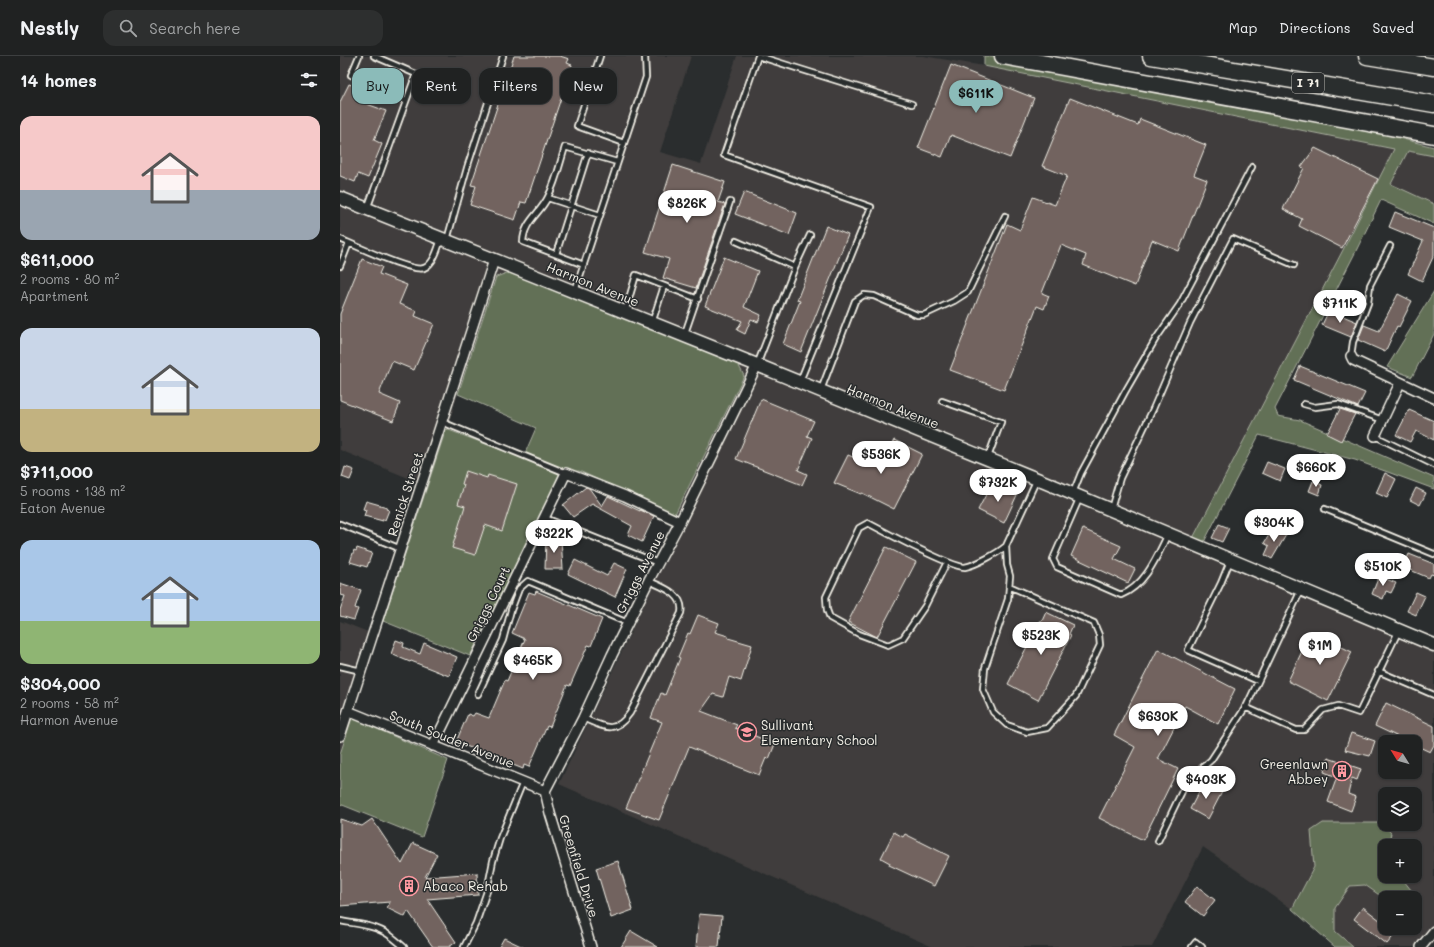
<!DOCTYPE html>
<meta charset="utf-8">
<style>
body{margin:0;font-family:Mali,sans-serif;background:#2d2f2f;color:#f1f3f6;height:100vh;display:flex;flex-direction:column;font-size:15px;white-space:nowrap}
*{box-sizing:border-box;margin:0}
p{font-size:13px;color:#a2a4a5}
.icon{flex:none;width:22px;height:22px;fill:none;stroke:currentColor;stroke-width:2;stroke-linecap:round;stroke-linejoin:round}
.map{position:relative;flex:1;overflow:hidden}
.panel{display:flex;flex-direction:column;background:#202222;width:340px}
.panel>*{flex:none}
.hud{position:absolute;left:12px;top:12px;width:380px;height:36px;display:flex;gap:8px}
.needle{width:26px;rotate:307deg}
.tools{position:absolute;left:1038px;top:679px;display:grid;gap:8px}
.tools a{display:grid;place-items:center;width:44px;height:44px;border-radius:8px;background:#202222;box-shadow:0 1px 3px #0004,0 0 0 1px #3d3f40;font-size:20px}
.price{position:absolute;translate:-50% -34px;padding:0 9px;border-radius:14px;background:#fff;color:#222;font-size:13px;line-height:26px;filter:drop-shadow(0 1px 2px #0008)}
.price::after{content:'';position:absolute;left:50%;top:24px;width:12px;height:9px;margin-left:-6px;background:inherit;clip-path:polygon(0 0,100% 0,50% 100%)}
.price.selected{background:#8bbbb9;color:#111}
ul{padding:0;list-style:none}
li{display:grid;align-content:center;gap:8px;height:212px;padding:0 20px}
li span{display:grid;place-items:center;height:124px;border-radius:12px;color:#555}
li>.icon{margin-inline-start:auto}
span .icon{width:72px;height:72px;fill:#fffc;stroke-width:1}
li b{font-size:17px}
h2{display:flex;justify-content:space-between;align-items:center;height:48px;padding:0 20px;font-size:17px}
.chip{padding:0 14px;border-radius:12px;background:#202222;box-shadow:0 1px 3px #0004,0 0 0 1px #3d3f40;font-size:14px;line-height:36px}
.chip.selected{background:#8bbbb9;color:#111}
header{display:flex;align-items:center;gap:24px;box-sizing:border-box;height:56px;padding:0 20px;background:#202222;border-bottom:1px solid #3d3f40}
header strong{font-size:19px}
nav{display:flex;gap:22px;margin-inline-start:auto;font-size:14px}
.search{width:280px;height:36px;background:#2d2f2f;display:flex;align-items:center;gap:10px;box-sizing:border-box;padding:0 14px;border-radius:12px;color:#a2a4a5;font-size:15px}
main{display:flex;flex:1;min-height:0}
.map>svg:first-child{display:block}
.built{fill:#403e3d;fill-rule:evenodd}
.green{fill:#626f57;stroke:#abb0a0}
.building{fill:#72645f;stroke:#f4f1e8}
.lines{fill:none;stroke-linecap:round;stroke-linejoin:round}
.service-casing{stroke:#f4f1e8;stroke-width:8}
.minor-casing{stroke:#f4f1e8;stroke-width:12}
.secondary-casing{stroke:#f4f1e8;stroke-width:15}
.motorway-casing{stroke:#f4f1e8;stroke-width:19}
.service{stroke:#2a2d2e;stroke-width:4.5}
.minor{stroke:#2a2d2e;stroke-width:9}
.secondary{stroke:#2a2d2e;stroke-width:12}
.motorway{stroke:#2a2d2e;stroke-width:16}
.labels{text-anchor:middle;stroke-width:3;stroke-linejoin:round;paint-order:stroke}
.shield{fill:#2a2d2e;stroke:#b7b6b0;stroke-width:1}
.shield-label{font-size:12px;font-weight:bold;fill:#f4f1e8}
.street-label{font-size:13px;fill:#f4f1e8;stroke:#2a2d2e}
.poi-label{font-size:13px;fill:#f4f1e8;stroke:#2a2d2e;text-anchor:start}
</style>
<header>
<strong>Nestly</strong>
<div class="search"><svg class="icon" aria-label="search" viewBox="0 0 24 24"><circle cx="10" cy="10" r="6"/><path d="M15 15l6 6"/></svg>Search here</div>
<nav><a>Map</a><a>Directions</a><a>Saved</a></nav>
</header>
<main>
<section class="panel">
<h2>14 homes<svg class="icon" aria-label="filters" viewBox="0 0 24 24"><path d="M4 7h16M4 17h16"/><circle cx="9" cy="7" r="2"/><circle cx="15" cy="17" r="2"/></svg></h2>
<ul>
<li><span style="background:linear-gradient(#f6c9c9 60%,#9aa5b1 0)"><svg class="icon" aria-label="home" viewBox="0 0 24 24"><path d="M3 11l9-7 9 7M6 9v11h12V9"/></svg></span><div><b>$611,000</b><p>2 rooms · 80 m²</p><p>Apartment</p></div></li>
<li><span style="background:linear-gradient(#c9d6e8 65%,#c2b280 0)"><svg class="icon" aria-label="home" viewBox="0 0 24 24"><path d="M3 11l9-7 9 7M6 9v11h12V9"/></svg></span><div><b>$711,000</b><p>5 rooms · 138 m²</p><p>Eaton Avenue</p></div></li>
<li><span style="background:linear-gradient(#a9c7e8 65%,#8fb573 0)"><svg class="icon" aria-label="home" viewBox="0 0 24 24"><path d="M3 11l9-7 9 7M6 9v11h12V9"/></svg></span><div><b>$304,000</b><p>2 rooms · 58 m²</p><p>Harmon Avenue</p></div></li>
</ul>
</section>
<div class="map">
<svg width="1094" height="891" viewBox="0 0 1094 891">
<rect width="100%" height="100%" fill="#2a2d2e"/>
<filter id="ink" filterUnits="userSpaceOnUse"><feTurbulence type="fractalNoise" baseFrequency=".025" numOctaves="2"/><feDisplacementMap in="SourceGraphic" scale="8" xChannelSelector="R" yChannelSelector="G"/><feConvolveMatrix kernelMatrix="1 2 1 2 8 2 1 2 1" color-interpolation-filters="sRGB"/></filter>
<g filter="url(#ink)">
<!-- built -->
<path class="built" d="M0,0H351L320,96L361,108L397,0H583L644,10L1054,93L1004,192L852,484L1094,587V886L1090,891H1013L995,875V852L1010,830L1025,829L1045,843V872H1075V849L1079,844L1060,820H1075V790H1048L1051,777L971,775L974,811L952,853L863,791L812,891H593L219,728L325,504L335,458L403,320L398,308L172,215L156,222L88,430L0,394ZM1045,686H1075V716H1045ZM1045,738H1075V768H1045Z
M1068,95L1094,100V148L1051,129Z
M0,565L38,580L0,698Z"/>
<!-- green -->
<path class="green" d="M644,0H693L931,49L1094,91V100L1068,95L1051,128L1094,148V168L1041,144L1014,199L935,353L938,360L960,364L1094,422V433L1015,404L919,379L863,488L852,484L1004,192L1054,93L644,10Z
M172,215L398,308L404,320L335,458L239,415L222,417L130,600L43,565L106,373L183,402L196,372L118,338L156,221Z
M1094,235V278L1072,321L1047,311Z
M12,662L108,704L82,781L0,748V698Z
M983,767H1042L1051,777L1048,790H1045V820H1060L1079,844L1075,849V842L1045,843L1025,829L1010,830L995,852V875L1013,891H995L952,853L974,811L971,775Z"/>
<!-- building -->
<path class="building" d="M174,0H220L229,3L227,7L232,9L186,147L181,146L175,164L130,149L136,130L131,129Z
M611,9L694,42L670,102L611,79L602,101L578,92Z
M9,28L32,37L27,48L46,55L34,84L42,88L28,122L18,118L15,126L0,120V46Z
M730,42L798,69L800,63L866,89L854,119L867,124L839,195L812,184L795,230L743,209L746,199L721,189L702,237L709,240L704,253L697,250L664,334L610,314L667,168L680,174L693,141L715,149L727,120L702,110Z
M975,92L1038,123L1002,192L959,170L962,163L943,153L964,112L961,111Z
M333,109L385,126L378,146L385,148L356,232L323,222L329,203L305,196Z
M404,136L457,157L449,179L395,158Z
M1055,156L1094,172V199L1082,225L1068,218L1083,185L1049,171Z
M486,170L508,179L461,296L443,288L460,245L457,244Z
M384,201L418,215L404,251L421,259L418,266L411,263L405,278L397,274L402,265L365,250Z
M22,203L42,211L39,218L67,229L59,248L77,255L75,260L94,268L74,314L52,305L39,338L60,347L53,365L0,344V258Z
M1058,238L1072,245L1059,271L1057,270L1045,296L1018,284L1024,269L1039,275Z
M989,254L1017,266L1011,281L982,269Z
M960,310L1025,337L1018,351L954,324Z
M421,343L474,365L467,380L472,382L458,414L467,418L462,429L396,403Z
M1000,353L1015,358L1001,385L987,378Z
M1069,354L1094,365V384L1076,375L1070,386L1056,379Z
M554,384L582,398L554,453L522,437L521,438L494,427L508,399L540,412Z
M927,406L945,413L940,425L922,417Z
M5,411L14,414L10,424L2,421Z
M126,415L147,422L148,419L177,428L162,475L145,469L135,499L112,492L125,450L118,448L124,429L122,428Z
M1045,417L1056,423L1047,442L1036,437Z
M973,425L982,429L979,439L969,435Z
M652,427L677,439L664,467L638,454Z
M246,431L249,432L262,450L268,440L300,455V454L314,460L302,486L288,479L292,470L252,448L233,461L223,449Z
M1076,432L1086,437L1080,449L1070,444Z
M26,445L47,451L46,453L49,454L45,464L43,463V465L24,460L26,454L23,453Z
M879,468L889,472L882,486L872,482Z
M743,473L781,490L774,503L795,513L788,527L731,500Z
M935,473L946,479L932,503L925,499L929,490L924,487L931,476L933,477Z
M206,483H221L223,513H205Z
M546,491L576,506L537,581L508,566Z
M17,492L32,497L27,511L10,506L14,494L16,495Z
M1069,498L1094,508V519L1091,518L1089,522L1063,511Z
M235,504L267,520L274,507L287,513L275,541L228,518Z
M1039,520L1056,527L1051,537L1046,535L1043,543L1032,538Z
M0,527L21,534L15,552L18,553L14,564L0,560V554L5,540L0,539Z
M196,535L262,563L251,590L248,589L230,630L227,629L210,671L207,670L189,711L184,709L183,713L116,686L128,658L133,660L135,657L149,662L165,624L167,625L185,583L172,577L189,536L195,538Z
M1076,536L1085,540L1076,559L1067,555Z
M706,556L733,569L729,578L731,579L698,644L668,628L700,565H702Z
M358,559L379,567L375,576L388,580V582L412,589L401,625L389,621L383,641L373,638L361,655L397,669L395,672L435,688L429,703L426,702L419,719L349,691L319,764L286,752L322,666L311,662L321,637L325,639L340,602L338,601L348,577L350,578Z
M971,576L1012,596L988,645L948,625Z
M56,584L64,587L63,591L80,598L84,587L117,601L109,620L71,605L70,606L51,598Z
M818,593L895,633L878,668L845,650L818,703L838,713L803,784L759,762L795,691L774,679Z
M1046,647L1094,670V689L1090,696L1075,689V686H1069L1035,670Z
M1011,677L1035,685L1030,700L1005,694Z
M988,702L1021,713L1017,724L1012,722L1008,738L1016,741L1011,755L988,746L997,721L984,716Z
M864,726L882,736L868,763L850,753Z
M0,763L22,770L32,763L62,808L73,787L97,798L85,821L137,817L138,839L87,843L116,886L109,891H93L68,855L65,861L47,852L50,846L0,850Z
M554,776L563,781L565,778L609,800L594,830L549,809L550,807L541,802Z
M278,805L293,854L271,862L256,812Z
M857,830L875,844L863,860L845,846Z
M1023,851L1045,868V872H1050L1056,877L1047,888L1014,863Z
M359,858L382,860L379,891H356Z
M291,875L318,891H281Z
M164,882L183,891H159Z"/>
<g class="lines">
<defs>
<path id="service" d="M19,0L11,19L65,45
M260,0L237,70L284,87
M208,142L260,159
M27,153L76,18L34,0
M0,183C14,189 73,217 84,212C94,208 98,192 101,183
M107,184L127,112L163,0
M396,185L455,211
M216,198L248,97
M244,209L183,186C184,165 200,158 208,141C216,126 220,107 225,91L277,106
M0,210L9,187
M235,235L306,21L305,0
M285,256L296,219L358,243
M312,267L324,230
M344,280L390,146
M1011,300L1013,286L1028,247L1030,229L1050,190
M417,309L455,211L470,179
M460,325L531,151L384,99L418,0L572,48
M481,334L515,245L524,239L534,240L577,259H584L614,245L628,236L665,160
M602,345L661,366L648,401
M964,348L975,351L998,348L1043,364
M102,366L226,417
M1035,380L1094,409
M733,437L741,417L785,336L815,284L840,248L912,111
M740,441L713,503L717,511L781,539C806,529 817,500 828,478
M771,453L780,422L813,353L850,267L893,183L954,209
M985,453L1094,498
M205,462L318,507
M0,468L61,493
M890,505L881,527L848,594L918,625
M607,506L585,550L563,582L548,589L543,587L519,578L490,562L487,554L486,541L519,472L528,467C543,475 613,512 625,511C636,509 658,497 666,490
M669,530L754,567L759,579L760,589L736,640L707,672L687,676L667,669L653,656L643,633L645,612L668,543L670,520L667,509L666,490L697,423
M0,610L21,615
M1038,615L1094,639
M138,638L163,584L171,554L179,533L188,525L288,567
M905,651L956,674H964L983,654L998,650L1019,657L1058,576
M243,662C264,671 275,679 290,657L341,557C345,538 322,531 309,525
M818,785L847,725L871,704L907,649L961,534
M0,865C16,868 35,869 49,879C54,882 59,887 64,891
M124,891L136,867L147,835L153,805L160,782L183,726
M852,891L856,886L862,891"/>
<path id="minor" d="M1011,300L1013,304L1094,342
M1035,380L1060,327
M8,655L205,735
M0,680L154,204
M93,690L226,417L285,440L340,466
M205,735L243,662L272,599L310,522L340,466L417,309
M205,735L210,757L251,891
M1081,891L1094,875"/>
<path id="secondary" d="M0,142L417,309L697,423L1094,589"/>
<path id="motorway" d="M663,0L1094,79
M811,0L1094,48
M1027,0L1094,11"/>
</defs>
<!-- service casing -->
<use href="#service" class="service-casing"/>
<!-- minor casing -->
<use href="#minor" class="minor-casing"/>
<!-- secondary casing -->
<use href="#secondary" class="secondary-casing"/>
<!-- motorway casing -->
<use href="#motorway" class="motorway-casing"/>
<!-- service -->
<use href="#service" class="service"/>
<!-- minor -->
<use href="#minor" class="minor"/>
<!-- secondary -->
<use href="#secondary" class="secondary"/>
<!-- motorway -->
<use href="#motorway" class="motorway"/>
</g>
</g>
<!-- icons -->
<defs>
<symbol id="school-ring" viewBox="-11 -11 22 22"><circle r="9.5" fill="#2a2d2e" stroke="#ff9aa2" stroke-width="1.5"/><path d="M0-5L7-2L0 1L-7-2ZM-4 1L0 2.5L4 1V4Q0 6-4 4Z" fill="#ff9aa2"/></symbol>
<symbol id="building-ring" viewBox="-11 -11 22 22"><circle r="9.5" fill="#2a2d2e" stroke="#ff9aa2" stroke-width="1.5"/><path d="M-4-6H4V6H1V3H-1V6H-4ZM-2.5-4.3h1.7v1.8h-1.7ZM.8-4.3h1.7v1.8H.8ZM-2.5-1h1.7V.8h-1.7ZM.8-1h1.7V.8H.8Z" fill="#ff9aa2"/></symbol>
</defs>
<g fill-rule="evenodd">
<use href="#school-ring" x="396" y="665" width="22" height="22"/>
<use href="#building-ring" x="991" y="704" width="22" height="22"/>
<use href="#building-ring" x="58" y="819" width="22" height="22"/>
</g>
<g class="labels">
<!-- shield labels -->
<rect class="shield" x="952" y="17" width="32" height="20" rx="3"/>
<g class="shield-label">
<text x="968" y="31">I 71</text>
</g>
<!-- street labels -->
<g class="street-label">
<text transform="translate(253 228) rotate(22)" y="5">Harmon Avenue</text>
<text transform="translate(553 350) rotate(22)" y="5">Harmon Avenue</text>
<text transform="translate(65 438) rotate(-72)" y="5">Renick Street</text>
<text transform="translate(300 516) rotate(-63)" y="5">Griggs Avenue</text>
<text transform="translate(148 548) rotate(-64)" y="5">Griggs Court</text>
<text transform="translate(112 683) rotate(22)" y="5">South Souder Avenue</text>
<text transform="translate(239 810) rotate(73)" y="5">Greenfield Drive</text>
</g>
<!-- poi labels -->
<g class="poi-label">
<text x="421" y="674">Sullivant<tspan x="421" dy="15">Elementary School</tspan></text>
<text x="988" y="713" text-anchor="end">Greenlawn<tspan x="988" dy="15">Abbey</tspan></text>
<text x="83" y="835">Abaco Rehab</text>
</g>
</g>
</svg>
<div class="tools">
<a><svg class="needle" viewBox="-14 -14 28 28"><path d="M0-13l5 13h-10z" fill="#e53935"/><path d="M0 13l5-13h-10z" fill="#a2a4a5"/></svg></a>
<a><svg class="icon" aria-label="layers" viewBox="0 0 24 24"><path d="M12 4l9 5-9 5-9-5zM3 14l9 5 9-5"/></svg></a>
<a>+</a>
<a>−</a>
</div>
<b class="price selected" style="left:636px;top:58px">$611K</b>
<b class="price" style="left:347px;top:168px">$826K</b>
<b class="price" style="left:1000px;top:268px">$711K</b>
<b class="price" style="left:541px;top:419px">$536K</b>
<b class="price" style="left:976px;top:432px">$660K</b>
<b class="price" style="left:658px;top:447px">$732K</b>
<b class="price" style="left:934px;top:487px">$304K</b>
<b class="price" style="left:214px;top:498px">$322K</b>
<b class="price" style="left:1043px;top:531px">$510K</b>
<b class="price" style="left:701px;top:600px">$523K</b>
<b class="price" style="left:980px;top:610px">$1M</b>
<b class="price" style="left:193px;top:625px">$465K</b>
<b class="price" style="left:818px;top:681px">$630K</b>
<b class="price" style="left:866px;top:744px">$403K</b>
<div class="hud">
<a class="chip selected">Buy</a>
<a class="chip">Rent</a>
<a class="chip">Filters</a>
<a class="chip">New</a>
</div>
</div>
</main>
